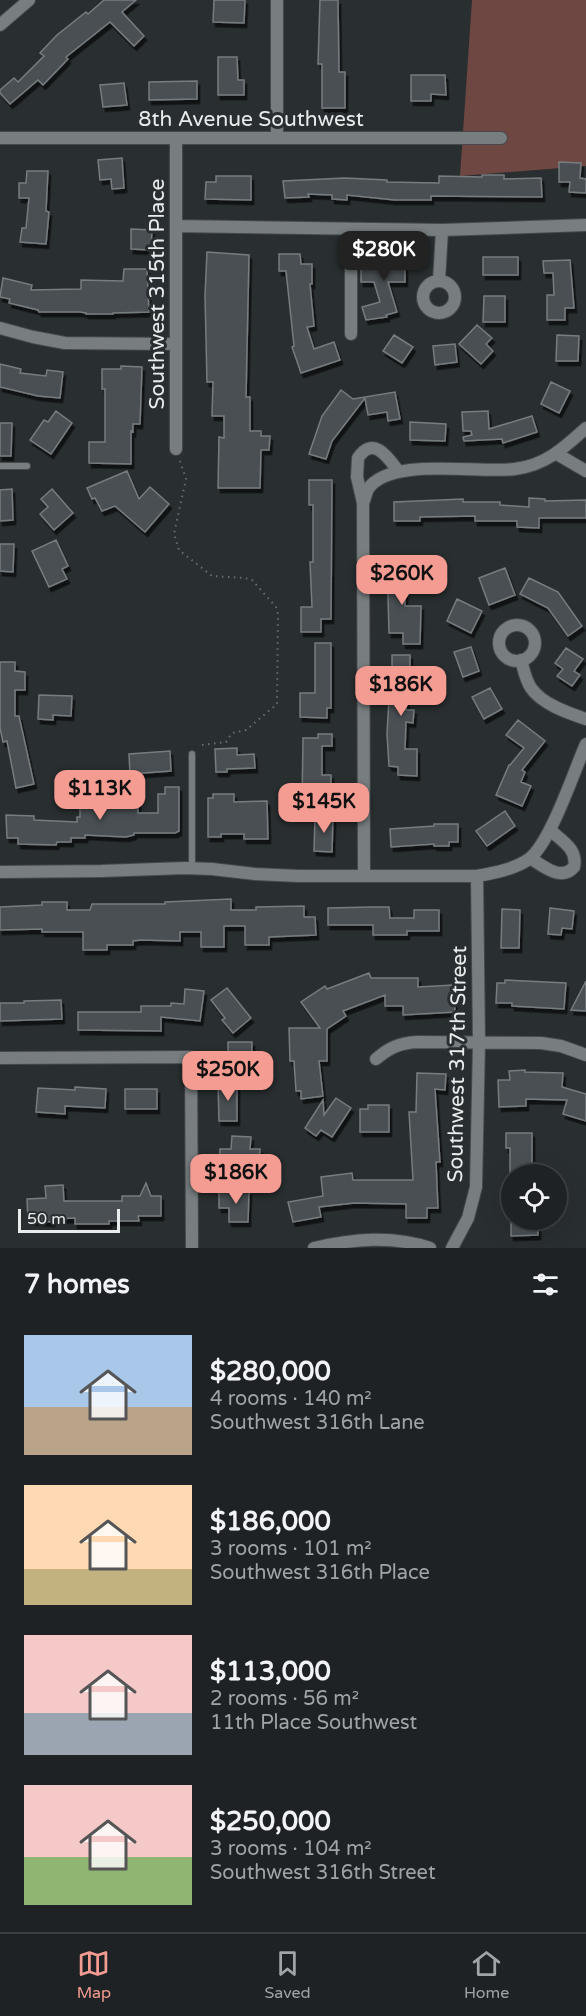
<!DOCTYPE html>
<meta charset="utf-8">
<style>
body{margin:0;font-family:"Varela Round",sans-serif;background:#2c2f31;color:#f1f3f6;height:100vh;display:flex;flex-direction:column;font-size:22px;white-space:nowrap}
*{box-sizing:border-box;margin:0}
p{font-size:20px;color:#a1a4a6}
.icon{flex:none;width:33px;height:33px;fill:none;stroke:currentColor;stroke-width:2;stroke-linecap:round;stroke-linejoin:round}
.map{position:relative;height:1248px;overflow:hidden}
.sheet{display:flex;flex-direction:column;background:#1f2224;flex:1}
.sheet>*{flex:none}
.controls{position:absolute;left:501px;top:1164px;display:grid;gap:12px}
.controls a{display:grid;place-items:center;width:66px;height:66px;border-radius:50%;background:#1f2224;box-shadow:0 6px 24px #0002,0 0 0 2px #3c3f41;font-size:30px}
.scale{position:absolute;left:18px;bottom:15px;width:102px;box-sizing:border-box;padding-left:6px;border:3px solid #e9eced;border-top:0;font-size:16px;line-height:21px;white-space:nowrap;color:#e9eced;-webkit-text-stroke:4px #292e30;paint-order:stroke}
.price{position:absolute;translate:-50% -51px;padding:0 14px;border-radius:12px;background:#f59c92;color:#111;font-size:20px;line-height:39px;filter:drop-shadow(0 2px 3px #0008)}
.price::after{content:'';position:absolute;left:50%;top:36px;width:18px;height:14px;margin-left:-9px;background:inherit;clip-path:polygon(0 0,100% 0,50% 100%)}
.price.on{background:#222;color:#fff}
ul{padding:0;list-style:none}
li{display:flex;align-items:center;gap:18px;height:150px;padding:0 24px}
li span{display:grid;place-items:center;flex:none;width:168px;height:120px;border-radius:0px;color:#555}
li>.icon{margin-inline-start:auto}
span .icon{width:72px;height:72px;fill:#fffc;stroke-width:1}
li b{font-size:26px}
h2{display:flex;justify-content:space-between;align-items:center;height:72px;padding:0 24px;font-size:26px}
.menu{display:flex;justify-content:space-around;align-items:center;height:84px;border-top:2px solid #3c3f41;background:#1f2224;font-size:16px;color:#a1a4a6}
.menu a{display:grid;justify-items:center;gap:3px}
.menu .on{color:#f59c92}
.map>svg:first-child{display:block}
.green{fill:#6e4742}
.building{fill:#4a4f52;stroke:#777c7f;stroke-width:1.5;filter:url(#shadow)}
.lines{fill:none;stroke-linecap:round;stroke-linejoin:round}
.service-casing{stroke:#46494b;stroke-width:8}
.minor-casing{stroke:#46494b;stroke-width:14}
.path{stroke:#696d6f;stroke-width:2;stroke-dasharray:1.5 4.5;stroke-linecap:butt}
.service{stroke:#787e80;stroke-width:6}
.minor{stroke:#787e80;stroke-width:12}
.labels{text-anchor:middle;stroke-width:6;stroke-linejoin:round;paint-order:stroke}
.street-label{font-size:21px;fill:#e9eced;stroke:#292e30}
</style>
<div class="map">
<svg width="586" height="1248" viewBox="0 0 586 1248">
<defs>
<filter id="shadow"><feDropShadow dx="2.5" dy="4.5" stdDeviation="0" flood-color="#0009"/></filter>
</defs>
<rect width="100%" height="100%" fill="#292e30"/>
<!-- green -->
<path class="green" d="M472,0H586V166L460,176Z"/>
<!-- building -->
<path class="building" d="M104,0H136L122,12L144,36L134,46L110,22L66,57L68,59L43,85L38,80L10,104L0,93V90L14,78L18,82L44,56L40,53L57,35L86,12L88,14Z
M214,0H245L244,23L213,22Z
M320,0H338L339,72H345V108H322V64H318Z
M218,57H237L238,80H244V95H218Z
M411,75H445L446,95L431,94V101H411Z
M197,81V99L149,100V82Z
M124,83L127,105L103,107L100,85Z
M122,158L124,188L112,189L111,179L100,180L98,160Z
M559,162L581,163L580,178L586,179V193L569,192L570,182H559Z
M27,171H48L46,211L49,212L46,244L20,242L22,228H26L29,198H19V183H26Z
M482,175H504V179L541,178L542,197L431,196V200H395L347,195V200L332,199V195L308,194L309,197L285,198L283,181L345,178L387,180V182L439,183V176L482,177Z
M216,176H251V200L205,199L206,182H216Z
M131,229L152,230L151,250L131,249Z
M405,249V282H388L397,312L386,315L387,317L366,320L362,307L380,302L374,282H361V265H380V250Z
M207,252L249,255L246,397H250V431H261V436H270L269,450H261L260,488H218L219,437L224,438V416H212L213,382H207L205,296Z
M279,254H300L301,264H312V284H310L314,326L307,327L314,349L334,342L340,360L301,373L292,347L294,346L286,271H279Z
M483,257H518V275H483Z
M570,260L574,308H565V320H547V295H554L553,273H544L543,261Z
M124,269H147L149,312L113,313V314H86V313L80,312H39L38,310L9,303L10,299L0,297L3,278L32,285L31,290L81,289V280L123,281Z
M484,296H505V322H483Z
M477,325L492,338L486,344L493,351L481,364L459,344Z
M394,335L413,347L402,363L383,351Z
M557,335L579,336L578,361H556Z
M455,344L457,362L435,365L433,346Z
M0,364L21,369L20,373L46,376L47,370L63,372L60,398L38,396L0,387Z
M121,366L142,367L140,424H133V432L131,431V464L89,463V442H105V389H102V369H121Z
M551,382L570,391L559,413L541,404Z
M341,390L353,399L395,392L400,419L388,421L387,412L368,415L365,398L332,441L326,459L309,454L322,416Z
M56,411L72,423L51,454L30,440L44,420L48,422Z
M488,411L489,429L532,416L537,432L503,443L502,439L464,441L463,437L472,435L471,431H463L462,412Z
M410,422L446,424L445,441L410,440Z
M0,423H12L11,456H0Z
M127,471L139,499L150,487L169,504L145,532L115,506L102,511L95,498L92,499L87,488Z
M309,480H332L331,619H321V632H301V607H312L310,562H313V505H309Z
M12,489L13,520L0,521V490Z
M52,489L73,513L54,530L40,514L48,507L41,499Z
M529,498L545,499V501L586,500V518H539V528L517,527V521H475V516L420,517V521H394V502L463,499V502H500V505L529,507Z
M56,540L68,566L62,569L67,579L49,587L32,551Z
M0,544H14L13,572L0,571Z
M387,560H405V606H421L420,644H403V633H389Z
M505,568L515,595L489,605L479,578Z
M529,578L558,592L582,626L568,636L548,608L520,594Z
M457,599L482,611L471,633L447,621Z
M315,643H331V708H327V718L300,717V693H315Z
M471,647L479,671L463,677L454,652Z
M566,648L583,659L574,671L580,675L572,686L557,676L563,669L555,663Z
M392,655H410V667H419V679H407L406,710H414L413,723L406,722L405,749H417V776L398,775V767L389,766L387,734L389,698H392Z
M0,662H15V671L25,672V690H15V716H19L34,784L16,788L7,741L3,742L0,728Z
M490,688L502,709L484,719L472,697Z
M39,695L72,696L71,716L53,715V720L38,719Z
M518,720L545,741L522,770L525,772L521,782L531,786L522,806L496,795L509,765H510L524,748L506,735Z
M318,734H332V746H322V775H331V791H322V803H302L303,738H318Z
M237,748V755L254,754L255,768L227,769V772H216L215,749Z
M170,751L171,771L130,774L129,754Z
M165,787H179V831L175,833H134V835L126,837L85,835V838H71V842H57L56,845L18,844V838H7L6,815L34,816V820L77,822V817H80V801H114V796L138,795V813H158V794H165Z
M213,794H234V802L267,801L268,839H244V834H221V837H208V798H213Z
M505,811L515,826L487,846L476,831Z
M315,817H333L332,852L314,851Z
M434,824H458V842H449V846H434V844L391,847L390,829L434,826Z
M231,899V910H256V907L304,906V917H315L316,935L269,937V945H245V926H224V947H201V932H180V941L141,940L133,941V945H107V950H83V932H42V929L0,930V907L42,905V902H67V910H90L92,904H165V902Z
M372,907H389L390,918H414V910H439V931H407V935H373V925H328V908Z
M550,908L574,911L572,929L562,928L561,935L548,934Z
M502,909L520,910L519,948H501Z
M369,973L371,978H418V987L453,985L455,1012L403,1015V1006H385V995L343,1011L346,1016L327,1029V1061H319L323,1096L301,1099V1091H296L294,1061H290L289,1028H320L301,1002L325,986L327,989Z
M505,980L566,983L564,1009L512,1006V1003H496L497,983H505Z
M586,981V1011L571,1010Z
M227,988L251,1018L233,1033L222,1020L225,1018L211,1000Z
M185,989L204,991L200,1021L161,1017V1031L78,1030V1012H141V1006H171V1003L184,1004Z
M61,1000L62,1019L0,1021V1003H24V1001Z
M228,1042H252L251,1081L232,1080L233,1058H228Z
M525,1070V1072L563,1073L562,1087L586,1094V1121L563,1114L567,1100L526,1099V1106L499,1107L498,1080H510L509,1071Z
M417,1073L446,1074L445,1090L435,1089L440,1162H436L438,1208H427V1218H406V1204L354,1203L319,1207L321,1217L293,1222L288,1202L323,1196L321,1177L352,1173L353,1180H413L409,1112H416Z
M218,1084H237V1121H219Z
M75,1087L106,1089L105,1108L65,1106V1114L36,1112L38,1088L75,1090Z
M125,1089H157V1109H125Z
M336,1098L351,1108L332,1137L321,1130L316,1136L305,1128L323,1100L324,1115Z
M368,1105H389V1132H360V1109H368Z
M506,1133H532V1174H510V1148H506Z
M232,1136L251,1137L250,1149H260L259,1169L219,1167L220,1149H231Z
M146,1183L151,1196H161V1216H138L139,1221H109V1224H75V1218L52,1219V1222L28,1220L27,1199L46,1198L45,1186L63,1185L64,1201H122V1196H140Z
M219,1191H249L248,1222H229V1208H219Z
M511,1220H538V1235L511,1236Z"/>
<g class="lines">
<defs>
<path id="service" d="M0,466H27
M192,754V868"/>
<path id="minor" d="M0,25L29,0
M0,138H501
M277,138V0
M176,226L442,230L586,225
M351,229V334
M439,281L442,230
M423 297a16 16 0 1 1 32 0a16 16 0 1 1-32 0Z
M0,328L33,337L65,343L176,344
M176,449V138
M557,454L586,471
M363,503C365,499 366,493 368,489C390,456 479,474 515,469C546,465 564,448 586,428
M499 643a18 18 0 1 1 36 0a18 18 0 1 1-36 0Z
M521,660C524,670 525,679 531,688C542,704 568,713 586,719
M530,858C543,866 561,882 574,867C578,849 562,841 550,830
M0,872L101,871L185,868L212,869L255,874L299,876H477C494,873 515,869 529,859C551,842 574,771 586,744
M364,875L363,503L357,477L358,458C373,435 388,457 398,471
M0,1058L191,1057L192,1248
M376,1059C389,1048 399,1043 417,1042L541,1043L561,1046L586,1055
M314,1248C353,1239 392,1235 430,1248
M452,1248L468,1218L476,1187L479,1042L477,876"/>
</defs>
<!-- service casing -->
<use href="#service" class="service-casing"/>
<!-- minor casing -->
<use href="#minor" class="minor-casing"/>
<!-- path -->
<path class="path" d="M180,461L186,479L174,534L179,550L212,576L245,578L252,580L276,607L278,614L277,704L246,730L232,733L226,742L202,745L200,748"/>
<!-- service -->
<use href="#service" class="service"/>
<!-- minor -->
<use href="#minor" class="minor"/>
</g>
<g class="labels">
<!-- street labels -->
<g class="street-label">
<text x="251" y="126">8th Avenue Southwest</text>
<text transform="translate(157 294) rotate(-90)" y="7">Southwest 315th Place</text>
<text transform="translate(457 1064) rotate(-89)" y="7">Southwest 317th Street</text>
</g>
</g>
</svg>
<div class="controls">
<a><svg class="icon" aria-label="locate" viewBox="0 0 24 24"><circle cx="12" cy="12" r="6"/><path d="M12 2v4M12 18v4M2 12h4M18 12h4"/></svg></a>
</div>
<div class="scale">50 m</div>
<b class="price on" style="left:384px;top:282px">$280K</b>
<b class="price" style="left:402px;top:606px">$260K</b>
<b class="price" style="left:401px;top:717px">$186K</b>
<b class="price" style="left:100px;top:821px">$113K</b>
<b class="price" style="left:324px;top:834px">$145K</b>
<b class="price" style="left:228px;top:1102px">$250K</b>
<b class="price" style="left:236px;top:1205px">$186K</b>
</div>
<section class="sheet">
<h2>7 homes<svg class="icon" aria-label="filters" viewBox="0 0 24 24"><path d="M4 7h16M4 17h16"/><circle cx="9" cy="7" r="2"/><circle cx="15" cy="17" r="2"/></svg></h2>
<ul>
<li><span style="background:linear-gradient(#a9c7e8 60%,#b9a48a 0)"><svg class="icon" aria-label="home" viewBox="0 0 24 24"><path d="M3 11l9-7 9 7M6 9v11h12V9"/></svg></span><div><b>$280,000</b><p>4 rooms · 140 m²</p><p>Southwest 316th Lane</p></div></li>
<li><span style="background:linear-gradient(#ffd9b3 70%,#c2b280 0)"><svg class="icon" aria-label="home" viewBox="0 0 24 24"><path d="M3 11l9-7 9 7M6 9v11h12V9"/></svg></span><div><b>$186,000</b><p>3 rooms · 101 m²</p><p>Southwest 316th Place</p></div></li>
<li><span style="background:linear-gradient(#f6c9c9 65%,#9aa5b1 0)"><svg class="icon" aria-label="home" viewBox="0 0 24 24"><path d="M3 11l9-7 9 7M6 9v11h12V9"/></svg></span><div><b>$113,000</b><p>2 rooms · 56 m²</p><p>11th Place Southwest</p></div></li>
<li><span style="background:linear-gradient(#f6c9c9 60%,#8fb573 0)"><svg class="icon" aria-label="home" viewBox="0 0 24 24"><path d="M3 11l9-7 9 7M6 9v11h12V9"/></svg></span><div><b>$250,000</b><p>3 rooms · 104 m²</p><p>Southwest 316th Street</p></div></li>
</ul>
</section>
<nav class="menu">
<a class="on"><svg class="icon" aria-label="map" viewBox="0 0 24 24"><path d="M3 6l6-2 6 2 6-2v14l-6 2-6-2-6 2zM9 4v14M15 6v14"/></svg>Map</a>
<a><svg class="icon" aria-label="saved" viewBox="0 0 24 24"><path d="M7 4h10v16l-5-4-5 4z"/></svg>Saved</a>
<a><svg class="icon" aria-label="home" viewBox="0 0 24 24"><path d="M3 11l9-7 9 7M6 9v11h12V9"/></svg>Home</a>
</nav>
